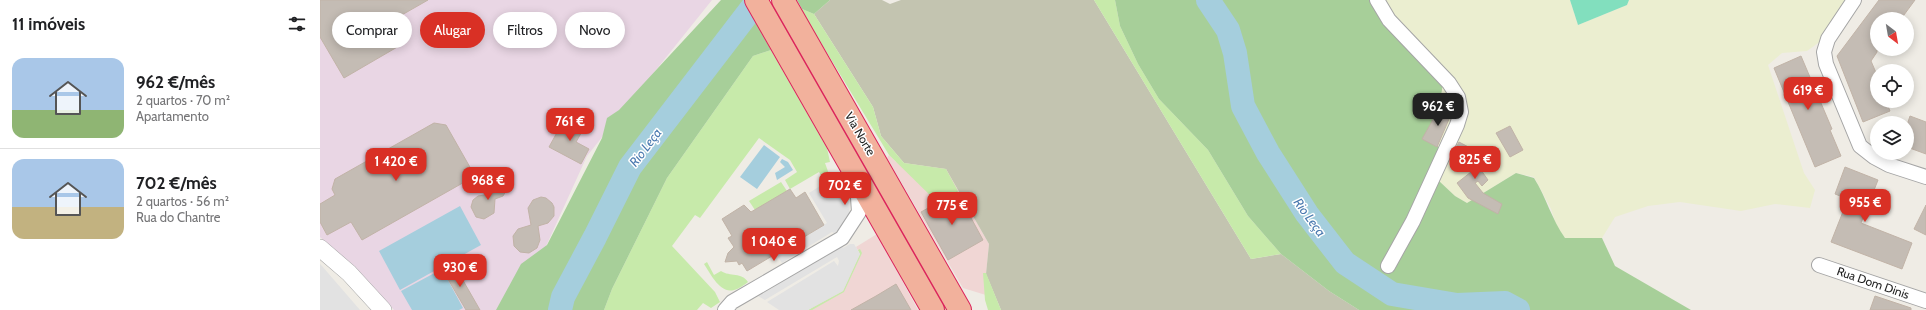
<!DOCTYPE html>
<html lang="pt">
<meta charset="utf-8">
<style>
body{margin:0;font-family:Cabin,sans-serif;background:#f6f6f6;color:#202124;height:100vh;display:flex;flex-direction:column;font-size:15px;white-space:nowrap}
*{box-sizing:border-box;margin:0}
p{font-size:13px;color:#757577}
.icon{flex:none;width:22px;height:22px;fill:none;stroke:currentColor;stroke-width:2;stroke-linecap:round;stroke-linejoin:round}
.map{position:relative;flex:1;overflow:hidden}
.drawer{display:flex;flex-direction:column;background:#fff;width:320px}
.drawer>*{flex:none}
.guide{position:absolute;left:12px;top:12px;width:380px;height:36px;display:flex;gap:8px}
.needle{width:26px;rotate:149deg}
.buttons{position:absolute;left:1550px;top:12px;display:grid;gap:8px}
.buttons a{display:grid;place-items:center;width:44px;height:44px;border-radius:50%;background:#fff;box-shadow:0 2px 10px #0003;font-size:20px}
.price{position:absolute;translate:-50% -34px;padding:0 9px;border-radius:8px;background:#d93025;color:#fff;font-size:13px;line-height:26px;filter:drop-shadow(0 1px 2px #0008)}
.price::after{content:'';position:absolute;left:50%;top:24px;width:12px;height:9px;margin-left:-6px;background:inherit;clip-path:polygon(0 0,100% 0,50% 100%)}
.price.on{background:#222;color:#fff}
ul{padding:0;list-style:none}
li{display:flex;align-items:center;gap:12px;height:100px;padding:0 12px}
li+li{border-top:1px solid #e0e0e0}
li span{display:grid;place-items:center;flex:none;width:112px;height:80px;border-radius:12px;color:#555}
li>.icon{margin-inline-start:auto}
span .icon{width:48px;height:48px;fill:#fffc;stroke-width:1}
li b{font-size:17px}
h2{display:flex;justify-content:space-between;align-items:center;height:48px;padding:0 12px;font-size:17px}
.chip{padding:0 14px;border-radius:18px;background:#fff;box-shadow:0 2px 10px #0003;font-size:14px;line-height:36px}
.chip.on{background:#d93025;color:#fff}
main{display:flex;flex:1;min-height:0}
.map>svg:first-child{display:block}
.commercial{fill:#f0d6d4}
.industrial{fill:#e9d6e4}
.construction{fill:#c3c4b0}
.farmland{fill:#ebeed0}
.grass{fill:#c7eaaa}
.forest{fill:#a7cf99}
.pitch{fill:#82dfbe}
.parking{fill:#e2e2e2}
.water{fill:#a5cedd}
.lines{fill:none;stroke-linecap:round;stroke-linejoin:round}
.river{stroke:#a5cedd;stroke-width:24}
.building{fill:#c4bcb4;stroke:#c1b3a7}
.minor-casing{stroke:#a5a5a5;stroke-width:16}
.tertiary-casing{stroke:#a5a5a5;stroke-width:18}
.trunk-casing{stroke:#db245c;stroke-width:24}
.minor{stroke:#fff;stroke-width:14}
.tertiary{stroke:#fff;stroke-width:17}
.trunk{stroke:#f2b19c;stroke-width:22}
.labels{text-anchor:middle;stroke-width:3;stroke-linejoin:round;paint-order:stroke}
.street-label{font-size:12px;fill:#1e1e1e;stroke:#fff}
.water-label{font-size:13px;font-style:italic;fill:#4a79af;stroke:#fff}
</style>
<main>
<section class="drawer">
<h2>11 imóveis<svg class="icon" aria-label="filters" viewBox="0 0 24 24"><path d="M4 7h16M4 17h16"/><circle cx="9" cy="7" r="2"/><circle cx="15" cy="17" r="2"/></svg></h2>
<ul>
<li><span style="background:linear-gradient(#a9c7e8 65%,#8fb573 0)"><svg class="icon" aria-label="home" viewBox="0 0 24 24"><path d="M3 11l9-7 9 7M6 9v11h12V9"/></svg></span><div><b>962 €/mês</b><p>2 quartos · 70 m²</p><p>Apartamento</p></div></li>
<li><span style="background:linear-gradient(#a9c7e8 60%,#c2b280 0)"><svg class="icon" aria-label="home" viewBox="0 0 24 24"><path d="M3 11l9-7 9 7M6 9v11h12V9"/></svg></span><div><b>702 €/mês</b><p>2 quartos · 56 m²</p><p>Rua do Chantre</p></div></li>
</ul>
</section>
<div class="map">
<svg width="1606" height="310" viewBox="0 0 1606 310">
<rect width="100%" height="100%" fill="#efece5"/>
<!-- commercial -->
<path class="commercial" d="M569,155L576,162L626,169L669,244L666,274L669,296L643,288L567,158Z
M557,234L598,310H492L491,308L540,254L536,247Z"/>
<!-- industrial -->
<path class="industrial" d="M0,0H392L267,156L222,255L208,310H74L44,277L0,237Z"/>
<!-- construction -->
<path class="construction" d="M510,0H562L570,4L581,0H774L931,259L961,254L1009,291L1039,310H681L666,274L669,244L626,169L584,163L561,136L553,107L494,14Z"/>
<!-- farmland -->
<path class="farmland" d="M1052,0H1250L1258,25L1307,5L1309,0H1529L1505,38L1487,51L1462,53L1448,65L1484,173L1495,190L1490,208L1455,204L1421,211L1360,202L1328,206L1295,217L1282,238H1245L1237,227L1231,209L1214,177L1196,173L1147,203L1135,196L1118,180V113L1123,84Z"/>
<!-- grass -->
<path class="grass" d="M774,0H795L800,26L818,64L839,99L888,150L928,216L961,254L931,259Z
M482,9L494,14L553,107L561,136L584,163L626,169L639,193L637,192L619,204L569,155L481,10Z
M469,27L631,310H624L465,33Z
M451,50L507,148L510,162L505,163L510,177L504,180L499,172L470,189L465,180L477,172L470,160L439,138L380,218L375,215L352,246L395,292L400,302L391,308L383,303L377,310H284L292,289L347,178L433,56Z
M461,182L467,191L435,210L429,201Z
M540,249L542,253L524,292L492,310H488L523,291L540,254L538,250Z
M387,262L394,275L401,271C410,277 422,272 428,282C424,285 419,289 414,290C400,294 390,273 384,264Z
M663,273H666L681,310H668L665,300Z"/>
<!-- forest -->
<path class="forest" d="M401,0H423L451,50L433,56L347,178L292,289L284,310H176L201,264L227,245L282,138L287,118L299,110Z
M477,0H510L494,14L482,9Z
M795,0H1052L1123,84L1118,113V180L1135,196L1147,203L1196,173L1214,178C1226,197 1232,220 1245,238H1282L1295,266L1371,310H1039L1009,291L961,254L928,216L888,150L839,99L818,64L800,26Z"/>
<!-- pitch -->
<path class="pitch" d="M1250,0H1309L1307,5L1258,25Z"/>
<!-- parking -->
<path class="parking" d="M518,173L530,203L529,215L521,228L514,233L512,232L462,263L456,254L507,223L489,193L513,178V175Z
M530,244H534L540,254L523,291L488,310H459L447,302L514,261L518,266L519,261L517,257L445,300L438,296L522,246L523,248Z
M0,264L2,266L40,310H0Z"/>
<!-- water -->
<path class="water" d="M444,145L460,157L437,189L420,177Z
M462,159L468,162L473,170L457,180L455,173L465,167L460,162Z
M140,206L161,245L80,290L59,251Z
M122,269L143,308L139,310H92L81,291Z"/>
<g class="lines">
<!-- river -->
<path class="river" d="M888,0L908,30L915,53L923,106L948,153L987,214L1025,263L1072,294L1137,305L1185,303L1198,310
M240,310L243,297L275,237L310,167L438,0"/>
</g>
<!-- building -->
<path class="building" d="M0,0H108L66,24L79,46L24,78L0,37Z
M1559,0H1595L1581,19H1557V52L1551,61L1557,75V101H1566L1570,111L1543,122L1517,56Z
M1481,56L1512,129L1510,130L1521,156L1495,167L1454,68Z
M1130,100L1132,112L1117,147L1102,139L1115,116L1121,119Z
M1590,116L1606,122V154L1587,147V125Z
M245,118L264,128L256,142L269,149L261,164L229,147Z
M114,123L126,125L155,176L42,240L31,222L7,235L0,222V204L15,195L12,189L15,179Z
M1190,126L1203,150L1190,157L1176,133Z
M1139,142L1154,150L1151,156L1168,180L1162,186L1158,181L1155,183L1163,193L1182,204L1178,214L1148,198L1137,183L1151,172L1134,152Z
M1525,167L1558,180L1541,223L1592,243L1582,269L1511,242L1528,199L1515,194Z
M179,181L184,183L187,189L183,196L175,199L174,213L164,219L156,217L151,207L153,200L158,196L171,194L172,185Z
M470,189L476,198L485,192L504,225L427,271L422,263L419,265L417,261L405,262L408,253L414,247L408,238L412,236L402,219L424,205L431,212Z
M637,192L663,240L628,260L601,212Z
M221,197L226,198L232,203L234,207V216L228,223L218,226L220,240L217,248L209,253L200,252L194,246L193,236L198,229L211,225L208,208L213,200Z
M1606,205V235L1594,229Z
M133,263L160,310H146L122,269Z
M576,284L591,310H531L556,296Z
M1555,296L1591,308V310H1550Z"/>
<g class="lines">
<defs>
<path id="minor" d="M1057,0L1069,20L1129,83L1138,97L1141,112L1137,125L1093,221L1068,266
M1534,0L1508,39L1504,52L1506,64L1540,146L1554,157L1569,165L1606,177
M1499,265L1606,301
M405,310L412,302L522,238L539,212L537,183"/>
<path id="tertiary" d="M0,248L29,273L63,310"/>
<path id="trunk" d="M436,0L613,310
M463,0L640,310"/>
</defs>
<!-- minor casing -->
<use href="#minor" class="minor-casing"/>
<!-- tertiary casing -->
<use href="#tertiary" class="tertiary-casing"/>
<!-- trunk casing -->
<use href="#trunk" class="trunk-casing"/>
<!-- minor -->
<use href="#minor" class="minor"/>
<!-- tertiary -->
<use href="#tertiary" class="tertiary"/>
<!-- trunk -->
<use href="#trunk" class="trunk"/>
</g>
<g class="labels">
<!-- street labels -->
<g class="street-label">
<text transform="translate(540 134) rotate(60)" y="4">Via Norte</text>
<text transform="translate(1553 283) rotate(19)" y="4">Rua Dom Dinis</text>
</g>
<!-- water labels -->
<g class="water-label">
<text transform="translate(325 147) rotate(-53)" y="5">Rio Leça</text>
<text transform="translate(990 217) rotate(54)" y="5">Rio Leça</text>
</g>
</g>
</svg>
<div class="buttons">
<a><svg class="needle" viewBox="-14 -14 28 28"><path d="M0-13l5 13h-10z" fill="#e53935"/><path d="M0 13l5-13h-10z" fill="#757577"/></svg></a>
<a><svg class="icon" aria-label="locate" viewBox="0 0 24 24"><circle cx="12" cy="12" r="6"/><path d="M12 2v4M12 18v4M2 12h4M18 12h4"/></svg></a>
<a><svg class="icon" aria-label="layers" viewBox="0 0 24 24"><path d="M12 4l9 5-9 5-9-5zM3 14l9 5 9-5"/></svg></a>
</div>
<b class="price" style="left:1488px;top:111px">619 €</b>
<b class="price on" style="left:1118px;top:127px">962 €</b>
<b class="price" style="left:250px;top:142px">761 €</b>
<b class="price" style="left:1155px;top:180px">825 €</b>
<b class="price" style="left:76px;top:182px">1 420 €</b>
<b class="price" style="left:168px;top:201px">968 €</b>
<b class="price" style="left:525px;top:206px">702 €</b>
<b class="price" style="left:1545px;top:223px">955 €</b>
<b class="price" style="left:632px;top:226px">775 €</b>
<b class="price" style="left:454px;top:262px">1 040 €</b>
<b class="price" style="left:140px;top:288px">930 €</b>
<div class="guide">
<a class="chip">Comprar</a>
<a class="chip on">Alugar</a>
<a class="chip">Filtros</a>
<a class="chip">Novo</a>
</div>
</div>
</main>
